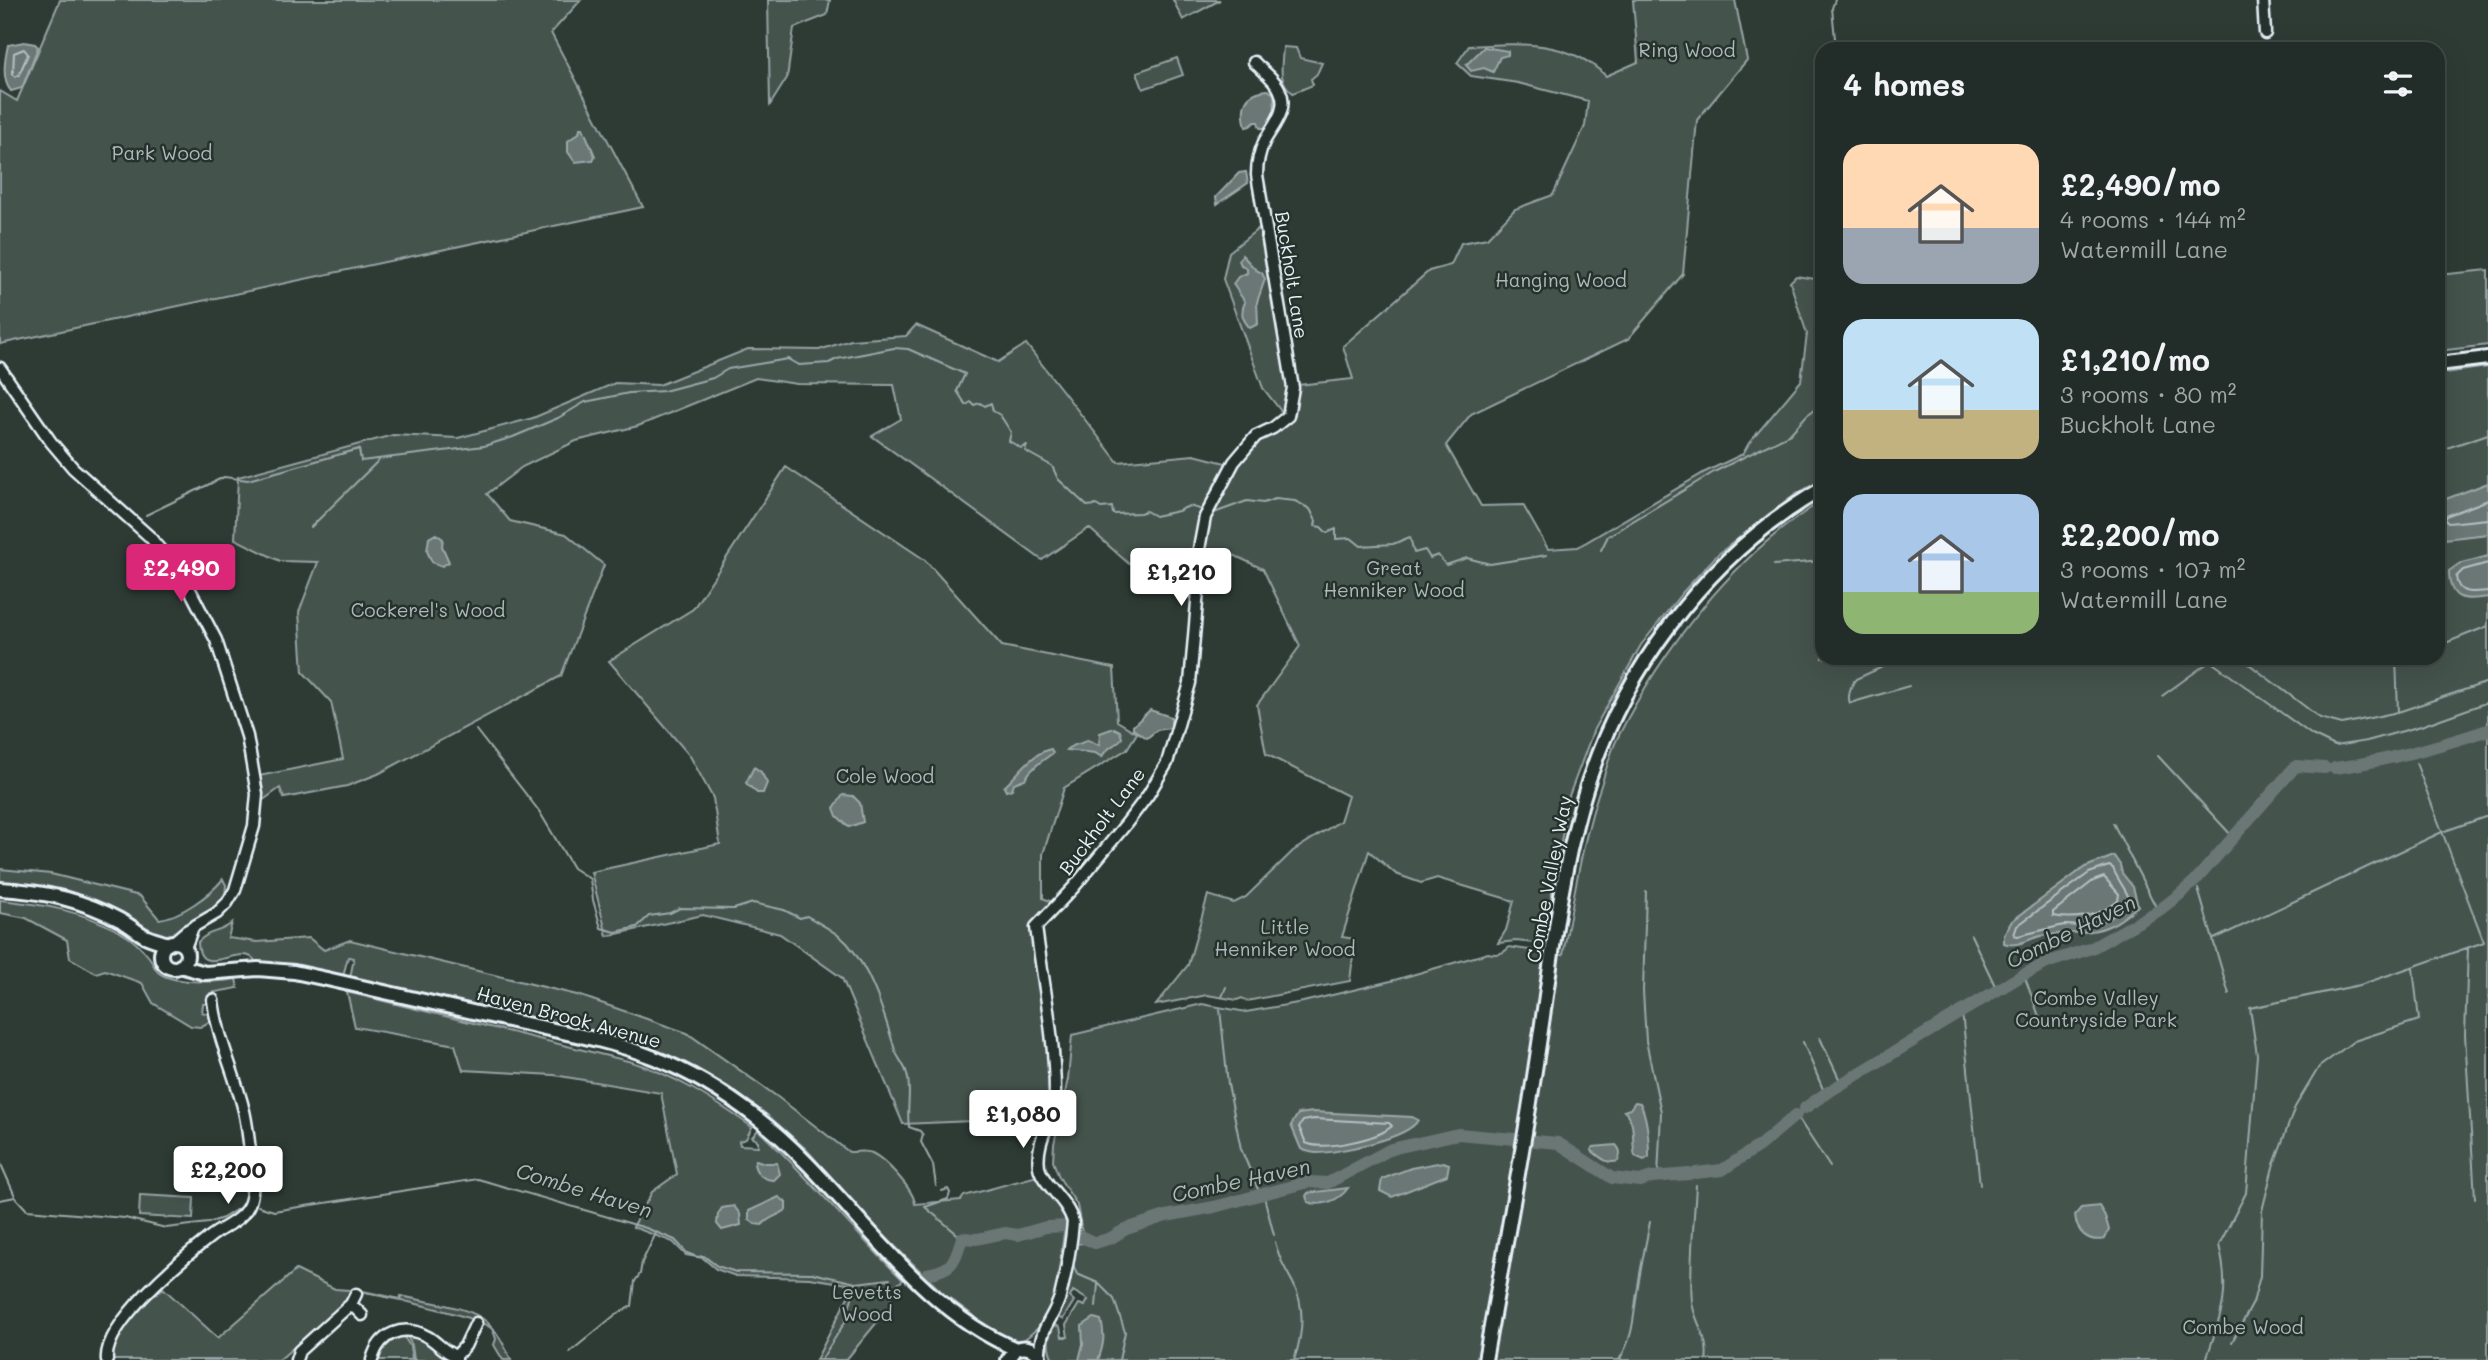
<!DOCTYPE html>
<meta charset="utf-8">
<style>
body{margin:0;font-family:Mali,sans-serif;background:#2a3430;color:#f1f3f6;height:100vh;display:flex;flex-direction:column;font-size:26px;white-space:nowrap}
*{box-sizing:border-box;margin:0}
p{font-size:23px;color:#a2a7a8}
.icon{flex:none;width:38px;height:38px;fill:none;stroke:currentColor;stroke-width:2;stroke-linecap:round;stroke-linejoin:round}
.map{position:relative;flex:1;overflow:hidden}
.panel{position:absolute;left:1815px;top:42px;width:630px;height:623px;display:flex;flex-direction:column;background:#222c28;border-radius:21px;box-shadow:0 7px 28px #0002,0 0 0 2px #3f4845}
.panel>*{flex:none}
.price{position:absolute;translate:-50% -60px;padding:0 16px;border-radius:7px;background:#fff;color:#222;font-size:23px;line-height:46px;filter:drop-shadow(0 2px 4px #0008)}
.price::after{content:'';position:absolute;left:50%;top:42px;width:21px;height:16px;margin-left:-10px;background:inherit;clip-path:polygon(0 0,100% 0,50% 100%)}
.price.selected{background:#db2777;color:#fff}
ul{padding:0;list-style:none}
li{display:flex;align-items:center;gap:21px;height:175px;padding:0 28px}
li span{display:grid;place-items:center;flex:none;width:196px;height:140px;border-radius:21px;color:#555}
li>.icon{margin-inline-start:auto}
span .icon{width:84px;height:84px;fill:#fffc;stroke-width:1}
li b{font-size:30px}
h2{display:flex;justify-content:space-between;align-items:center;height:84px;padding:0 28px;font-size:30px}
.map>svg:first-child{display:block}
.green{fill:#45524e;stroke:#96a2a3;stroke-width:2}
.water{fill:#6b7775;stroke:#9da8a9;stroke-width:2}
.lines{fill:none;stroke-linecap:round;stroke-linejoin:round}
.shore{stroke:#b6c0c4;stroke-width:2}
.stream{stroke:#9da8a9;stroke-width:2}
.river{stroke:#6b7775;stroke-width:12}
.minor-casing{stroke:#e8f1f8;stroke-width:15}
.major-casing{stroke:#e8f1f8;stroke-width:18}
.minor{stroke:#26332d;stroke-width:10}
.major{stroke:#26332d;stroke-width:12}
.labels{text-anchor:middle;stroke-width:5;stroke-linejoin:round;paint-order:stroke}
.park-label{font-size:19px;fill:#afb9bc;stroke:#26332d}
.street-label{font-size:19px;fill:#e8f1f8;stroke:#26332d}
.water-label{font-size:21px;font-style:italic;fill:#b0babd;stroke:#26332d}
</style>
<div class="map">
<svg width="2488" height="1360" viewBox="0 0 2488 1360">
<rect width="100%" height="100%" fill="#2e3b35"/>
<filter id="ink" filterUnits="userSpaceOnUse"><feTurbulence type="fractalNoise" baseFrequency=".0143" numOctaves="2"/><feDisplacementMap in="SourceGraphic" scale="14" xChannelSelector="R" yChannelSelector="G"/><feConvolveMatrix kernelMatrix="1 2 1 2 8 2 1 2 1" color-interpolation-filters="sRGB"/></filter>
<g filter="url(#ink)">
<!-- green -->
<path class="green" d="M60,0H581L551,33L643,207L0,344V91L17,101Z
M768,0H830L827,15L794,28L787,78L770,105Z
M1173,0H1220L1183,20Z
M1633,0H1735L1747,60L1697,120L1683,274L1628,339L1471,414L1446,445L1481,506L1523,505L1548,549L1578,547L1705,472L1743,454L1749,443L1801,381L1807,334L1790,282L1796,276L1822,280V480L1796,494L1717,555L1682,593L1641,645L1594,729L1569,796L1543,944L1516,941L1498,943L1506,930L1514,901L1437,878L1421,883L1396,874L1369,851L1342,937L1355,939L1350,981L1247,1001L1242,998L1237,1000L1207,995L1156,1005L1188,965L1208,895L1234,903L1246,897L1293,851L1340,821L1348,796L1266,754L1257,705L1300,646L1263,569L1221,549L1129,564L1089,528L1042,560L872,436L901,419L894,385L797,384L756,378L638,426L576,441L522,467L487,494L510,521L566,534L604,565L561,676L378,774L347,786L284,798L280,788L262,801L259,776L343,759L331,702L303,672L299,612L318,562L280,561L235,539L238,477L393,435L458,438L533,418L615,383L659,385L748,349L819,350L851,340L906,336L916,325L998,362L1026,344L1118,462L1194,455L1237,466L1258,441L1276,431L1284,415L1263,388L1223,279L1229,252L1259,228L1295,394L1298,385L1353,379L1343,346L1429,271L1451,265L1461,243L1487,238L1515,209L1553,195L1585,126L1588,101L1518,83L1471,76L1457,63L1469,46C1518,43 1568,39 1606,76L1638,62Z
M1283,47L1296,48L1300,58L1322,63L1317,74L1311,79L1313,85L1293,93C1277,81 1282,66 1283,47Z
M1177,58L1183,75L1143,89L1137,72Z
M2488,270V345L2438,351V275Z
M2488,367V1360H1053C1047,1347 1047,1338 1055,1325L1060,1327L1062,1337H1068L1066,1325L1079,1304L1085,1306L1088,1300L1073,1291L1070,1297L1074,1301L1063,1319L1055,1317L1074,1244L1084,1243L1077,1205L1059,1177L1053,1161L1054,1144L1068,1079L1072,1035L1202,1004L1246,1012L1303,1002L1391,981L1488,953C1496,955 1504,954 1509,947L1563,955C1574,895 1583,836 1603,779C1607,766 1611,751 1617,739C1661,650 1736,553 1822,501V658H2438V374Z
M786,467L925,560L1002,646L1114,668L1117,721L1137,733L1127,749L1064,788L1043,854V898L1052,902L1031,927L1048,1036L1051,1097L1045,1118L903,1124L842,978L780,934L703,915L607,936L591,872L720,844L713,798L690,756L609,661L693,609Z
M0,869L51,874L140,896L159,919C180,917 210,895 223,879L226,885L225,896L203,917L175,934L165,937L98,903L69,893L0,884Z
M0,900C42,904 83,911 120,932C131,938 141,947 149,957C152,961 154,967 157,971C170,985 219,982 236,979L238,988L210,993L211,1000L208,1004H203L202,1012L208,1014L211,1021L200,1027L191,1026L153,1003L142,983L105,970L96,973L70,958L67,940L26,918L0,913Z
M232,923L228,938L257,942L309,938L324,950L350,940L581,996L687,1033L779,1098L849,1152C857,1152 865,1150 872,1153C885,1159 914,1190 915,1204L961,1200L964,1196L1037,1176L1060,1200L1070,1222L1064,1233L1055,1298L1038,1328L1025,1339L1016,1341L994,1331L944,1294L874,1226L806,1149L766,1114L727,1086L678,1060L631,1041L350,978L354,958L348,957L343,976L297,965L256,962C243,939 199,983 198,942C210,929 219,934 232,923Z
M347,992L628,1061C674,1074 713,1100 752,1127L746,1139L739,1141L740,1145L758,1146V1141L752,1137L758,1130C809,1177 853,1231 903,1280L889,1290L892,1304L846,1360H816L854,1285L810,1278L736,1276L716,1269L703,1258L686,1255L673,1242L633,1227L652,1192L677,1174L661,1093L554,1075L463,1070L455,1045L355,1027Z
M140,1195L194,1198L193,1219L139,1216Z
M296,1270L335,1289L363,1291L400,1299L401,1296C425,1302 470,1306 487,1322C498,1332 505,1347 511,1360H503L494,1345L496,1339C495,1336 494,1332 492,1329C481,1317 372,1292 351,1292V1297L342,1306L279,1360H111C108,1332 144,1304 163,1288L218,1338Z
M402,1334L410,1346L412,1360H374C381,1346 387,1339 402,1334Z
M406,1334L425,1339L452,1360H414L412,1345Z"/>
<!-- water -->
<path class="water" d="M24,42L35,44L38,47L22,88L11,91C1,80 5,59 8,45Z
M1484,47L1508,51V55L1500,57L1493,72L1484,68L1471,71L1466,65Z
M1268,90L1274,94L1275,110L1265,128H1260L1258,122H1255L1250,126L1246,127C1240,105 1245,92 1268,90Z
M580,128H583L595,156L593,160L575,162L568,152V141L579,133Z
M1246,172L1248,183L1217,204L1216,197L1239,173Z
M1242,255L1256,270L1262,273L1265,279L1257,302L1258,324L1250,328C1242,319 1240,313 1245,302L1233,284L1238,277L1247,273V268L1241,265L1239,260Z
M2488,483V534L2444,539L2438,536V502Z
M436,534L443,539L442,546L449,562L442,566L432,562L427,551L429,538Z
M2488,556V597C2464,601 2449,601 2449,571L2459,564Z
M1150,710L1171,717V728L1157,730L1147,738L1133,729V726Z
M1114,728L1120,731L1122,738C1116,746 1106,747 1102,757L1095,753L1066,750C1071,744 1081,745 1087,740L1099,745L1100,733Z
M1051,749L1053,753C1042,761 1032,767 1025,779L1014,783L1012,789L1006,791L1004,787C1019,774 1031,753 1051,749Z
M754,767L761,772L767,783L763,793H757L746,783Z
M843,795L853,796L860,803L863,822L849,827L837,816L834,808Z
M2114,856L2120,865L2122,873L2133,887L2138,906C2130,912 2121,921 2111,925C2089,936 2065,931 2041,936C2028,939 2016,948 2004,943V934L2012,921L2085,867Z
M1635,1102L1640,1103C1648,1119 1649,1139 1649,1157L1644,1160L1635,1156C1631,1140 1637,1122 1624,1111L1630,1109Z
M1313,1112L1412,1117L1418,1120C1409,1138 1338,1153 1317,1153C1312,1153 1306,1151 1301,1149L1291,1125L1298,1114Z
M1616,1145C1620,1149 1621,1155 1618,1161C1607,1165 1600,1157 1591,1150L1593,1147Z
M756,1160L765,1163H777L780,1174L774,1180C764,1180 756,1174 754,1164Z
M1443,1162L1449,1164L1447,1175L1392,1197L1380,1191L1382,1179L1411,1168Z
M1348,1188C1339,1201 1321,1207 1308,1202L1306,1196L1308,1193Z
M779,1197L786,1202V1210C778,1216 769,1217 762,1225L755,1224L749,1219V1211Z
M734,1206L740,1214L741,1225L722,1230L717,1224L718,1214L722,1208Z
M2099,1206L2105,1216L2109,1230L2105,1239C2088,1243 2076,1232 2075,1215L2081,1208Z
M1094,1318L1101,1320C1105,1335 1104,1345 1098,1360H1079L1083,1344L1082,1326Z"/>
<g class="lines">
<!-- shore -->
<path class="shore" d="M24,49L28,54L19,75L15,77L13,74L14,53Z
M2488,500L2446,516L2444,519L2448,523L2488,519
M2488,563L2463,570L2456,577C2458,596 2473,592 2488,591
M2109,866L2113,868C2117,880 2126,888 2130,901L2110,918L2087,926L2064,925L2018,936L2014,935L2017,926L2089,873Z
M2104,877L2119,894L2118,901C2099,916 2076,920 2053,916V912L2093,881Z
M1314,1119L1389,1123L1392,1126C1378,1139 1323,1151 1306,1143L1299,1127L1303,1121Z"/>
<!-- stream -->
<path class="stream" d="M1835,0L1832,8L1836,49
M1822,184V237
M2438,451L2488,434
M1214,513L1247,501L1263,503L1275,499L1295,501L1310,509L1316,521L1315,526L1321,527L1327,533L1336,529V539L1351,538L1361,546L1393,544L1410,537L1414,553L1425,550L1430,558L1438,555L1446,565L1467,558L1490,564L1547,555
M146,515L224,477L248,480L359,449L361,461L484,446L513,437L558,418L585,402L629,393L664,391L713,378L728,369L788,359L799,365L829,363L837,359L894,348L908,349L965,374L957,391L966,405L971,402L974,405L980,403L985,406L991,403L993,411L1000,415L1011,432L1009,441L1021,448L1027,445L1025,451L1052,466L1058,479L1087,506L1096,505L1101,508L1112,507L1113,514L1140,513L1146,511L1155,516L1178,511L1189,506L1203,510
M311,527L380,459
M1601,550L1608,536L1714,472L1790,434L1807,415L1822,404
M1774,565L1822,561
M2438,646L2488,626
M1902,658L1856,679C1851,684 1847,697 1850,703L1909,686
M2206,658L2312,735L2335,746L2367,741L2421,726L2488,702
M2241,658L2320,718L2342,724L2398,712L2488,682
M2396,658L2398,712
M2397,661L2405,658
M2162,696L2209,662
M476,730L539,811L573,868L590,879L593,900L601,928L616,932L637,927L649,916L670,913L680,908L734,909L753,903L784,910L800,918L807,916C820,924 836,931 847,943C873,973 884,1014 895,1050C898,1059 905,1065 907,1074C912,1090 906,1109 909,1127L920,1131L923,1135L921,1142L933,1165L936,1186
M2158,756L2233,837
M2113,823L2158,911
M2198,889L2229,994
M1646,891L1643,991L1646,1041L1661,1112L1658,1177
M1971,935L1997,990
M2214,939L2442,832L2488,816
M2468,948L2465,1035L2475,1198
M2024,975L2040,1019
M1222,997L1226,987
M1220,1009L1228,1084L1241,1149L1260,1194
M1962,1012L1980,1185
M1820,1038L1842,1085
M1803,1042L1825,1094
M1796,1115L1830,1167
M0,1162L15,1196
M1696,1185C1694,1221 1689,1267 1692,1302C1694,1321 1710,1339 1706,1360
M942,1191L948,1189L950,1193L948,1199L925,1207L962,1238
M1263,1193L1274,1235
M0,1200L15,1197L27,1210L125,1218L166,1228L208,1223L223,1218L242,1206
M258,1206L274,1211L280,1210L478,1179L646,1228L675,1240L687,1253L697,1257L704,1256L717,1266L736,1272L812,1273L856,1283L890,1279
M1275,1242C1280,1261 1284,1266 1293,1283C1306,1308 1303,1334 1294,1360
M1073,1265L1077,1274L1098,1283L1114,1299L1125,1332L1119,1360
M1096,1306L1098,1284
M2232,1342L2253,1303L2260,1276L2262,1211L2273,1167L2295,1107L2319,1067L2354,1041L2419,1020L2413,968
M570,1352L615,1315L632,1306L635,1281L640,1274L642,1262L656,1233
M821,1360L845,1322L856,1284
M1619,1360C1635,1335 1633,1314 1638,1287C1641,1265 1646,1243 1650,1222
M2206,1360C2221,1315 2231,1294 2219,1245L2246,1193L2257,1055L2250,1008L2360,985L2484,942L2416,763"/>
<!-- river -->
<path class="river" d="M2335,768C2388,761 2437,747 2488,730
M1805,1108L1825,1094L2021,976L2049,962L2092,948L2158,911L2179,895L2195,881L2294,768L2297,766L2325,768
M1696,1173L1722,1170L1759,1146L1796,1115
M1080,1236L1095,1243L1111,1238L1126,1229L1166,1216L1214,1207L1308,1182L1328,1183L1391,1149L1458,1134L1558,1143L1612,1178L1640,1181L1652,1177L1689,1174
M927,1274C954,1269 954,1262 962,1238L977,1239L1005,1233L1018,1235L1046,1227L1069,1226"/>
<defs>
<path id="minor" d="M2263,0L2265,33
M0,368L51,442L73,468L150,537L187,584L216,640L247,736L257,794L254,826L235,890L227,903L217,913L186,931L172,943
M185,948L193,927
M351,1304L362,1315
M456,1356L465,1346L476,1323
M1040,1358C1039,1327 1052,1322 1060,1297C1066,1273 1071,1246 1073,1222C1067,1199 1042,1184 1039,1167C1035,1139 1055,1118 1055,1094C1055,1038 1043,983 1036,927L1074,887L1126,824L1148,795L1167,763L1190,683L1199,579V549L1205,517L1234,462L1256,436L1273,428L1288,416L1293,388L1257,175C1257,164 1259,153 1264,142C1272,127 1289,110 1280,91C1276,80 1262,70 1254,62
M107,1360C103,1324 183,1258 210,1237C224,1226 244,1220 250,1202C255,1186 252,1167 250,1150C248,1136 247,1121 243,1107C234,1072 217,1036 213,1000
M296,1360L299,1351L351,1304L356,1294
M372,1360C379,1333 403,1323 428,1337C438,1343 444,1352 456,1356V1360"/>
<path id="major" d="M2438,364L2488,358
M0,889C41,891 83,900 120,920C128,924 135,930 143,935C150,939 160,941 168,944
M161 955a13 13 0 1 1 26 0a13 13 0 1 1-26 0Z
M180,966L205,973L258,969L294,972L327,979C387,993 448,1006 508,1020C556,1031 606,1039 652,1057C689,1071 725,1093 757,1118C846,1186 909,1305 1016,1349
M1008,1360L1016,1349C1027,1345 1036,1349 1040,1360
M1485,1360C1503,1259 1522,1158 1537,1057C1550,974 1558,888 1581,806C1616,677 1705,556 1822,489"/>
</defs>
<!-- minor casing -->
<use href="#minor" class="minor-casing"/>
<!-- major casing -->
<use href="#major" class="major-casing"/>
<!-- minor -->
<use href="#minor" class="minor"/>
<!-- major -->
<use href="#major" class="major"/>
</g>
</g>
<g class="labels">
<!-- park labels -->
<g class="park-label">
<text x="1687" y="57">Ring Wood</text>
<text x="162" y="160">Park Wood</text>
<text x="1561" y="287">Hanging Wood</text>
<text x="1394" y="575">Great<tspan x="1394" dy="22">Henniker Wood</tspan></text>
<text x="428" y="617">Cockerel's Wood</text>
<text x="885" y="783">Cole Wood</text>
<text x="1285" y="934">Little<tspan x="1285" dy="22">Henniker Wood</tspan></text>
<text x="2096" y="1005">Combe Valley<tspan x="2096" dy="22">Countryside Park</tspan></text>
<text x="867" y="1299">Levetts<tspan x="867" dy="22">Wood</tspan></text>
<text x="2243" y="1334">Combe Wood</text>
</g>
<!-- street labels -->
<g class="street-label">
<text transform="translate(1292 275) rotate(81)" y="7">Buckholt Lane</text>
<text transform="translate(1102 821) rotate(-53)" y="7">Buckholt Lane</text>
<text transform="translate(1549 879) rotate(-79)" y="7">Combe Valley Way</text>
<text transform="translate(569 1017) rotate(15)" y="7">Haven Brook Avenue</text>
</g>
<!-- water labels -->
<g class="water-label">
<text transform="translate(2071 932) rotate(-26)" y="7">Combe Haven</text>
<text transform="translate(1241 1181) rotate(-12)" y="7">Combe Haven</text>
<text transform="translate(584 1191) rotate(17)" y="7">Combe Haven</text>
</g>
</g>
</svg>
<b class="price selected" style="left:181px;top:604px">£2,490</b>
<b class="price" style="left:1181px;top:608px">£1,210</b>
<b class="price" style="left:1023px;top:1150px">£1,080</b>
<b class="price" style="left:228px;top:1206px">£2,200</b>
<section class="panel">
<h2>4 homes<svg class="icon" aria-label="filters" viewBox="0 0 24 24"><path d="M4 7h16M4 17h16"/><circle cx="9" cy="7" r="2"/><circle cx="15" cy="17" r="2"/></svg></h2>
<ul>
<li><span style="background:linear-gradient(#ffd9b3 60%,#9aa5b1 0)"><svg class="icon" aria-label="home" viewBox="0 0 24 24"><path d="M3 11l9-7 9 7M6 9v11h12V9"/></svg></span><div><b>£2,490/mo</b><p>4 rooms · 144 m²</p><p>Watermill Lane</p></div></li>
<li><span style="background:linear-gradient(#bfe0f5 65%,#c2b280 0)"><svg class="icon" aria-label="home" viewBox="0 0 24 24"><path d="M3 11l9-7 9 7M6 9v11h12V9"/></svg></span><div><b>£1,210/mo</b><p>3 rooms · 80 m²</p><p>Buckholt Lane</p></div></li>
<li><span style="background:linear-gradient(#a9c7e8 70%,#8fb573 0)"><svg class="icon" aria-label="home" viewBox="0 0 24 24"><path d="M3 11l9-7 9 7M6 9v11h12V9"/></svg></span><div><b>£2,200/mo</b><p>3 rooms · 107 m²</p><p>Watermill Lane</p></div></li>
</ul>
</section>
</div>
